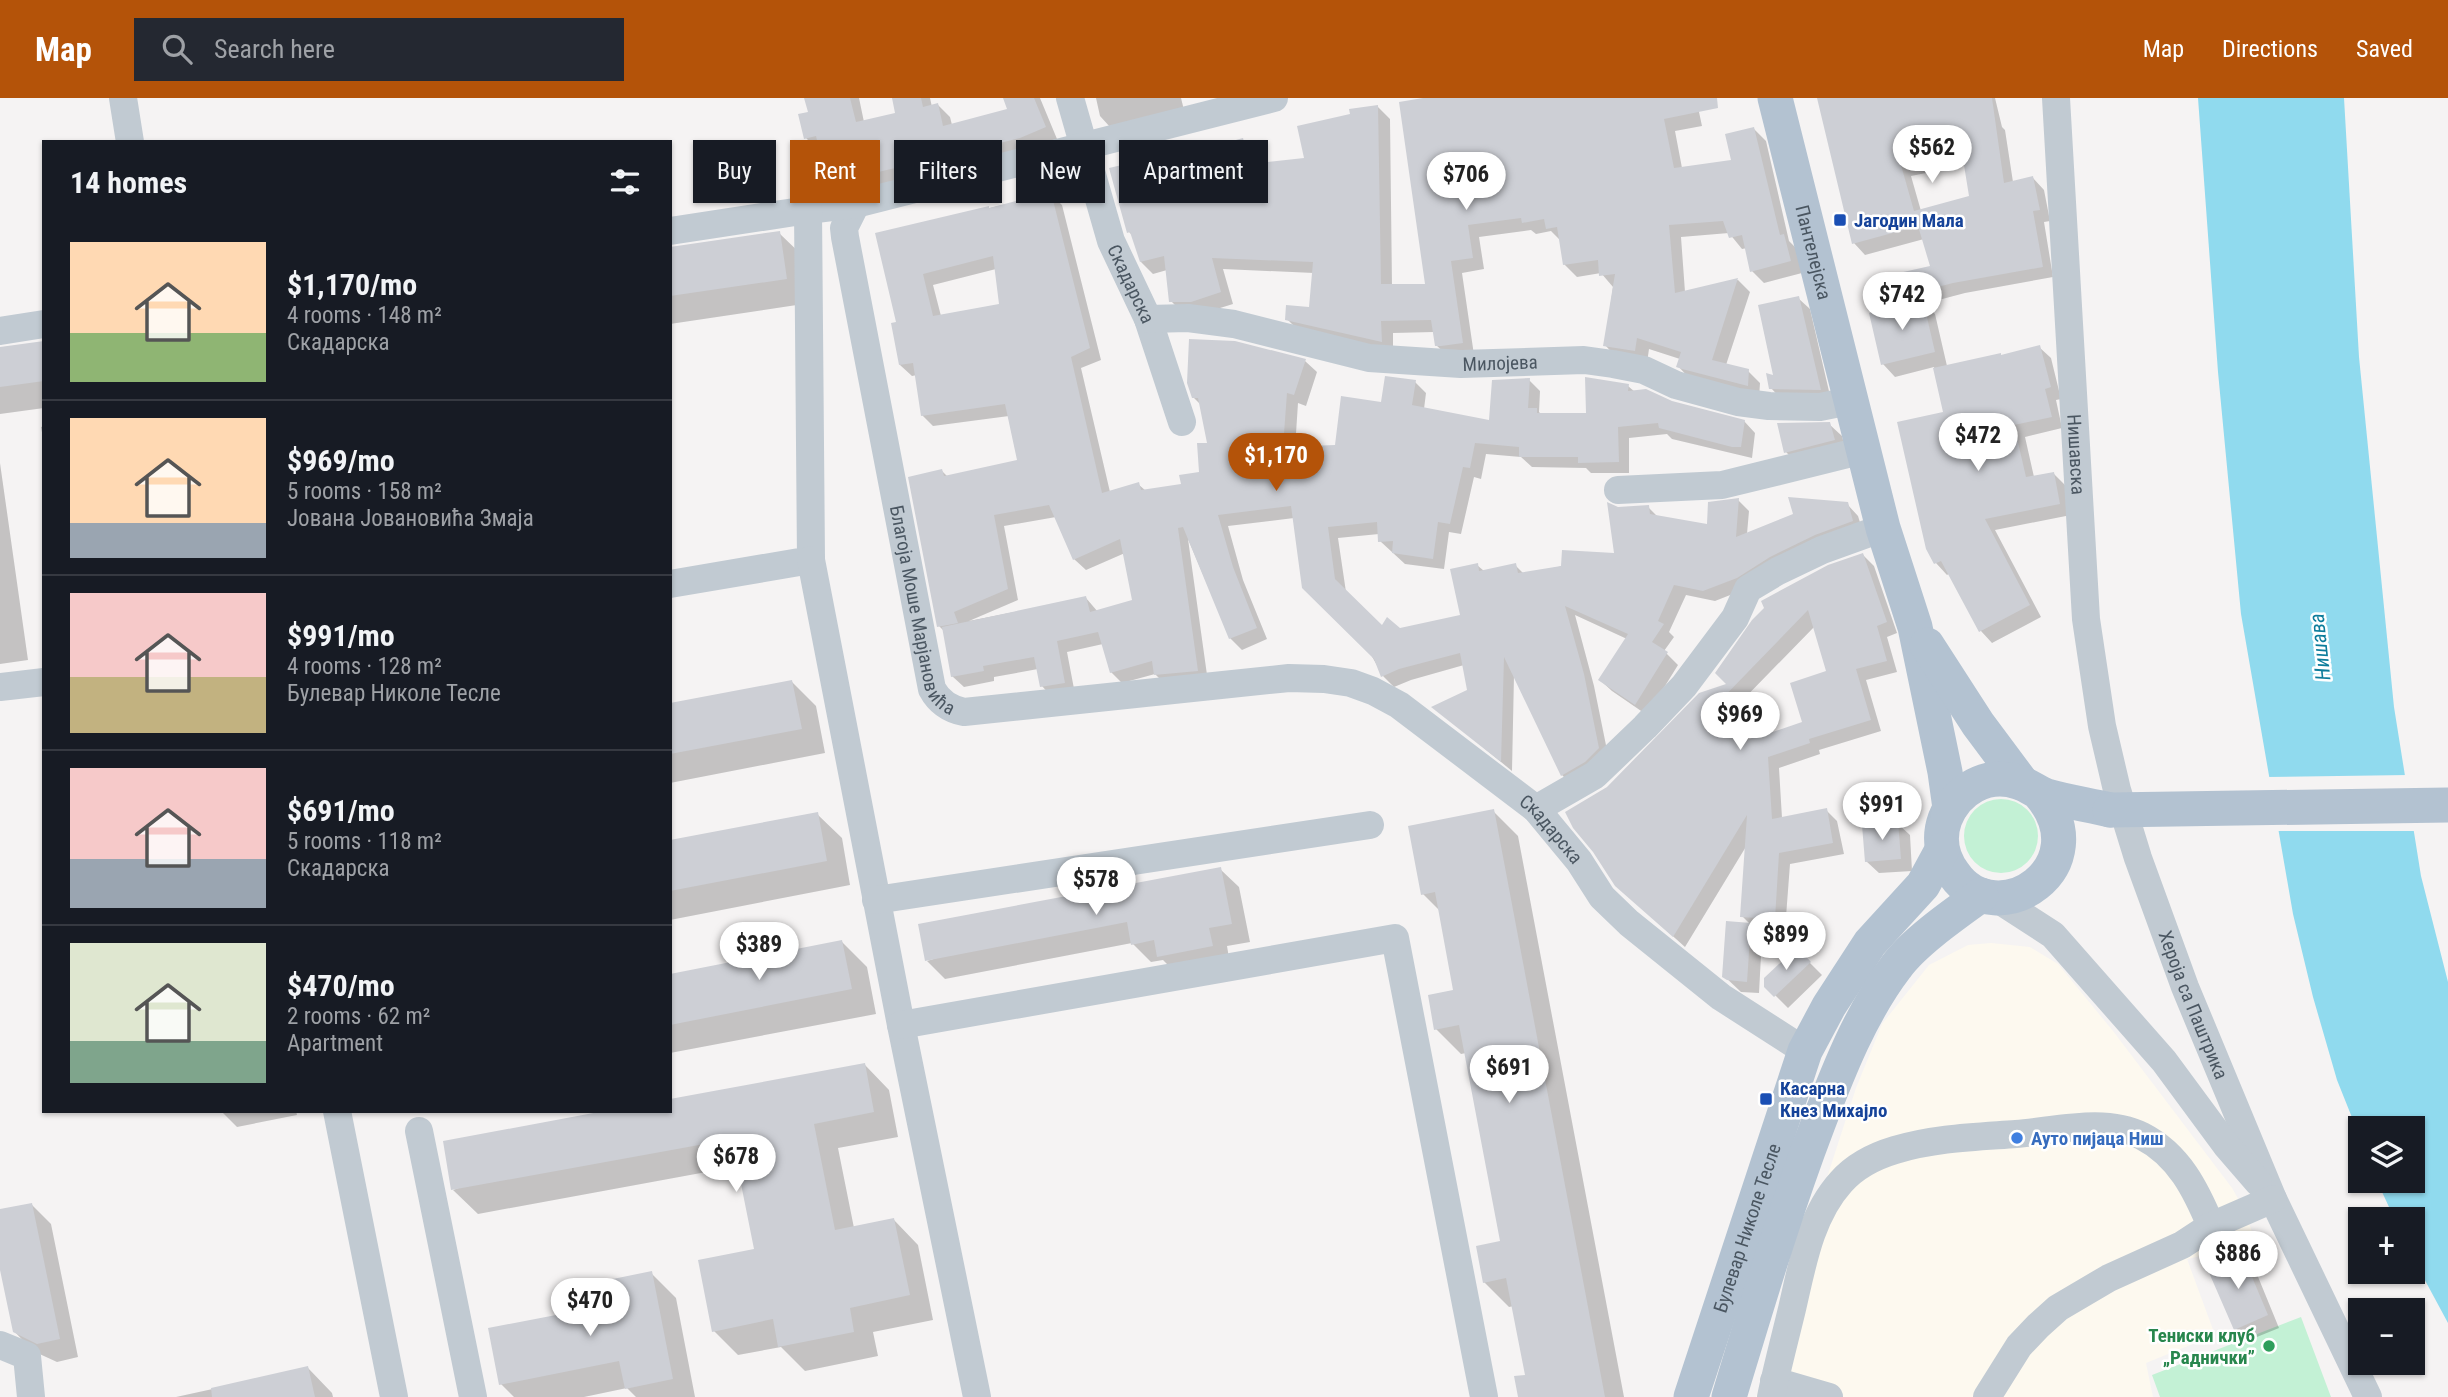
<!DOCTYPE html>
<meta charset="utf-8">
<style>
body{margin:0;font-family:"Roboto Condensed",sans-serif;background:#242831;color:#f1f3f6;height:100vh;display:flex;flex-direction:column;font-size:26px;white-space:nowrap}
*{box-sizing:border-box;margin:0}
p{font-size:23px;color:#9ea1a6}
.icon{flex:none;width:38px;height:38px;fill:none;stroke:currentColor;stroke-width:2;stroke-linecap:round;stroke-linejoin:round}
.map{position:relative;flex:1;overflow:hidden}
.side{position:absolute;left:42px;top:42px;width:630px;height:973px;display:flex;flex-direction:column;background:#171b24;border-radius:0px;box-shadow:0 2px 5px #0004}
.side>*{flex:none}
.banner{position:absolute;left:693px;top:42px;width:665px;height:63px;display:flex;gap:14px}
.tools{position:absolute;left:2348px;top:1018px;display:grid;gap:14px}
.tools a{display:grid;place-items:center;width:77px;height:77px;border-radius:0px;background:#171b24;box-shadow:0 2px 5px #0004;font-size:35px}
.price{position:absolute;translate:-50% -60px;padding:0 16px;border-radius:24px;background:#fff;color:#222;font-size:23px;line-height:46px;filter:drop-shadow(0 2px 4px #0008)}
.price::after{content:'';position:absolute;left:50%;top:42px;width:21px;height:16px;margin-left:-10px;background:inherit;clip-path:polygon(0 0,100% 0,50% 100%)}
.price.on{background:#b45309;color:#fff}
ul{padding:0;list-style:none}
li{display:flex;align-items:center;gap:21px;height:175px;padding:0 28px}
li+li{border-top:2px solid #363941}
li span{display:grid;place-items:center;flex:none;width:196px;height:140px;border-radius:0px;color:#555}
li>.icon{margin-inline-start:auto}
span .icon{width:84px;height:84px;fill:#fffc;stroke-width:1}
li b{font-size:30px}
h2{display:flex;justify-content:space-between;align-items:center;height:84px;padding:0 28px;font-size:30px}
.chip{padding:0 24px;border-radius:0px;background:#171b24;box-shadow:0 2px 5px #0004;font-size:24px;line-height:63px}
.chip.on{background:#b45309;color:#fff}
header{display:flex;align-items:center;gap:42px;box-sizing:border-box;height:98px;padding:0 35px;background:#b45309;color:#fff}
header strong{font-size:33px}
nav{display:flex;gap:38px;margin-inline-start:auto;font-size:24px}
.search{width:490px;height:63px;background:#242831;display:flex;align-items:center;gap:18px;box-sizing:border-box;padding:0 24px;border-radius:0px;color:#9ea1a6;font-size:26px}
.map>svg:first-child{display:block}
.commercial{fill:#fdf9ef}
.green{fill:#c3f1d5}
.water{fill:#90daee}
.pier{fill:#f5f3f3}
.shadow{fill:#0003;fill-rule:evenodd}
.building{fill:#cdcfd5;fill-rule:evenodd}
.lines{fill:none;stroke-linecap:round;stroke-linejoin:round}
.minor{stroke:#c1cad2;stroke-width:28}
.major{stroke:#b3c2d1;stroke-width:35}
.major-bridge{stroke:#b3c2d1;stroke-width:35}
.transit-dot{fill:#1a4fb4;stroke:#fff;stroke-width:2.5}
.shop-dot{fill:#3f7fe0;stroke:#fff;stroke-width:2.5}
.leisure-dot{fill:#2e9e5b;stroke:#fff;stroke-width:2.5}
.labels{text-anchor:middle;stroke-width:5;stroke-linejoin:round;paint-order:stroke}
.transit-label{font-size:19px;font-weight:bold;fill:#164399;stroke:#fff;text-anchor:start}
.street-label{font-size:19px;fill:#4a5661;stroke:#fff}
.shop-label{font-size:19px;font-weight:bold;fill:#366cbe;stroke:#fff;text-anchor:start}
.leisure-label{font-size:19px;font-weight:bold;fill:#27864d;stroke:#fff;text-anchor:end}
.water-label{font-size:21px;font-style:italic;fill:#0c7c9b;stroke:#fff}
</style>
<header>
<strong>Map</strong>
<div class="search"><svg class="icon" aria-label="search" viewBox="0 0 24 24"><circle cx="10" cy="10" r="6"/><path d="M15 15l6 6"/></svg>Search here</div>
<nav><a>Map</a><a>Directions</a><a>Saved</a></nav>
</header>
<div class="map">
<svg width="2448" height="1299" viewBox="0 0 2448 1299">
<rect width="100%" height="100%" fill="#f5f3f3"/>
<!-- commercial -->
<path class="commercial" d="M1991,845L2030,849L2058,866L2113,933L2232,1090L2245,1113L2256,1146L2187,1161L2215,1237L2146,1265L2153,1299H1756L1856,990L1882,926L1929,867L1968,847Z"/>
<!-- green -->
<path class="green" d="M1964 738a37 37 0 1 1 74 0a37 37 0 1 1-74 0Z
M2301,1219L2331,1299H2160L2152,1277Z"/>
<!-- water -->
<path class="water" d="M2198,0H2344L2359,259L2394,609L2421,778L2448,884V1225L2413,1160V1122H2395L2377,1083H2413V1031H2361V1042L2337,982L2313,899L2293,816L2241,516L2218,274Z"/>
<!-- pier -->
<path class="pier" d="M2408,677L2417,733H2276L2267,679Z"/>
<!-- shadow -->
<path class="shadow" d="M806,0H859L864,24L897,16L894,0H930L932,9L938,7L950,19L952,27L1010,12L1005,0H1040L1057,41L841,98L829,86L821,52H818L806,40L810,15Z
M1096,0H1181L1184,12L1110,29L1100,18Z
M1435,0H1696L1702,28L1675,33L1682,70L1733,63L1754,31L1766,43L1789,143L1796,150L1802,175L1764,185L1752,173L1747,150L1742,151L1729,135L1681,139L1685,194L1738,182L1750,194L1726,267L1748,273L1760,285L1759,300L1690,281L1678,268L1680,261L1649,251L1647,265L1617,260L1605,247L1613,189L1601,175L1577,179L1564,166L1561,143L1551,133L1536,136L1531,132L1479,139L1484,171L1462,175L1474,257L1449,259L1436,247L1434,234L1393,235V255L1299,233L1287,221L1311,211L1314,175L1223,171L1233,206L1204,215H1183L1171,203L1167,172L1153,176L1141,164L1134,139L1129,134L1111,72L1181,60L1242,42L1254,54L1258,67L1306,61L1352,17L1377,8L1390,21L1392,188H1427Z
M1819,0H1995L2002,29L2005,32L2013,84L2033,80L2044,92L2050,123L2044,124L2053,179L1965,195L1931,204L1928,202L1921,203L1935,216L1947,268L2002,258L2039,249L2051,260L2061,301L2056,302L2062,330L2025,339L2034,379L2053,375L2065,387L2071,417L1995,432L2041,519L1992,545L1981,533L1950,475L1947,477L1936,465L1945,316L1934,269L1895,279L1883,266L1909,207L1896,194L1932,170L1924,141L1865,157L1854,145ZM1966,67L1971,100L1921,113L1911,78Z
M1050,96L1062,107L1101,262L1081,270L1110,394L1138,386L1146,393L1183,387L1201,376L1210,346L1201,307L1193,299L1305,263L1317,274L1306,308L1298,305L1295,351L1336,349L1383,306L1415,284L1426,295L1424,311L1491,325L1529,282L1540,293L1539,314L1541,316L1588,317L1628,288L1635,294L1744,323L1755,335L1752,360L1672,341L1667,336L1629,340V375H1591L1586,370L1532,369L1521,359L1486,356L1481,381L1474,379L1461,436L1449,434L1444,471L1405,466L1380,443L1379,436L1338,440L1346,494L1382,529L1399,532L1462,519L1477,467L1484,473L1515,467L1524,476L1616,457L1618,410L1648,409L1658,419L1708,428L1738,402L1749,413L1747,436L1847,406L1858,418L1863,434L1748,490L1715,503L1686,497L1669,534L1674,539L1664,553L1678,567L1647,617L1612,593L1600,582L1627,541L1575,517L1594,588L1609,662L1573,688L1562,677L1514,577L1512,673L1434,609L1469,593L1464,567L1411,582L1394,589L1383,578L1294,420L1228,428L1243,482L1267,541L1242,552L1230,540L1188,441L1208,584L1167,588L1155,576L1122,585L1111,574L1103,546L1067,554L1075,596L1053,600L1042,588L1038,571L994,579V583L964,589L952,578L945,534L939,528L942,373L948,379L1019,363L1009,318L933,328L922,317L917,277L912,278L900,267L898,225L877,136ZM996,171L1001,207L941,218L933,187ZM1056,419L1074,461L1086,472L1125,455L1134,503L1098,514L1086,500L969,523L1018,502L1004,428Z
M779,135L804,159L810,205L670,226V151Z
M1798,200L1810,211L1831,302H1782L1771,290Z
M44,245V310L0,316V251Z
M1829,326L1842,338L1846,354L1798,366L1786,354Z
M44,328V345L41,329Z
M0,365L28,562L0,566Z
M1863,457L1874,468L1897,535L1887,539L1897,574L1866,582L1881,633L1819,652L1820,656L1779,670L1782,720L1826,712L1837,723L1844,756L1790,766L1785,832L1753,829L1762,839L1759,895L1741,894L1724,878L1750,826L1742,818L1747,747L1685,849L1629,799L1608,690L1729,587ZM1815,528L1828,575L1805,625L1769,637L1766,634L1749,643L1741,618L1734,611Z
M792,584L816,608L825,655L670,685V607Z
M1493,713L1518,738L1624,1299H1520L1527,1278L1514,1208L1509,1209L1484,1184L1502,1144L1466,955L1461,956L1436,931L1456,894L1440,813L1423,796Z
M817,716L842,740L850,787L670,822V744Z
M1897,725L1910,737L1912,773L1879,775L1866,763Z
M1220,771L1239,789L1250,844L1227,848L1230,866L1178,877L1163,862L1151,864L1132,845L945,881L927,863Z
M842,844L867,869L876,916L670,955V877Z
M1800,855L1822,877L1788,910L1766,888Z
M865,967L889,992L898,1039L838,1050L854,1130L894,1122L918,1147L933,1222L873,1234L878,1258L805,1273L781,1249L738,1257L714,1233L756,1152L739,1068L478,1116L453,1092L670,1013Z
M221,1013H296L297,1017L237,1029Z
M32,1107L51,1126L78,1259L57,1264L33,1253L14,1233L0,1163V1113Z
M2242,1157L2254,1169L2279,1230L2247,1243L2235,1231Z
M651,1175L676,1200L695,1299H636L627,1290L584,1299H514L501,1286L610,1208Z
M308,1270L332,1295L333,1299H176Z"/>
<!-- building -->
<path class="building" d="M804,0H850L856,24L895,15L892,0H921L923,9L938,5L943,28L1007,11L1003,0H1034L1046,29L1020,40L972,52L827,86L816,38L804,41L798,16L808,14Z
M1423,0H1717L1718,10L1664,21L1674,70L1731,62L1725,36L1754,29L1780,137L1784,136L1791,163L1750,174L1742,137L1729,140L1723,123L1669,127L1675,195L1738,180L1712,262L1749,271L1748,288L1682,271L1676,269L1681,254L1637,240L1635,253L1603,248L1615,176L1599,178L1598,162L1563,167L1557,129L1546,131L1544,121L1522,125L1521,120L1468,127L1473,160L1451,163L1463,245L1441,248H1435L1431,222L1381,223L1382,244L1285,222L1286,207L1309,209L1313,164L1212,160L1221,194L1191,204H1169L1164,158L1140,164L1130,134L1127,135L1109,70L1178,54L1179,58L1243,40L1250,66L1304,60L1297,28L1350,16L1349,11L1378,7L1381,186H1425L1399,4Z
M1817,0H1992L2004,85L2033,78L2040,112L2033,113L2043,169L1953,185L1918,194L1917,191L1894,195L1890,177L1930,168L1918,128L1852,146ZM1962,55L1969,98L1914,113L1901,67Z
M1051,94L1090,250L1071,259L1102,395L1139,384L1141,392L1181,386L1179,377L1199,374L1197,345H1207L1198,300H1192L1187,285L1189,241L1235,243L1306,261L1294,297L1287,295L1283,349L1335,347L1341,298L1381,304L1385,278L1416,282L1412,307L1489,322L1492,282L1530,280L1528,310H1537V315H1586L1585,279L1629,286L1628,293L1646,291L1672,303L1745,322L1741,349H1732L1659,330L1658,325L1618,329L1619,364L1578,365V359H1519V349L1475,345L1470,370L1463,369L1450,426L1438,424L1433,461L1392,455L1393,443L1378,444L1377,424L1328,429L1335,481L1382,527L1387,519L1400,530L1460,517L1450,471L1478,465L1479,473L1516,465L1518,475L1561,468L1562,452L1614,455L1607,404L1618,409L1649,407L1650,416L1707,426L1708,404L1739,400L1736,439L1793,416L1788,399L1848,404L1853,423L1815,437L1770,459L1737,480L1703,493L1674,487L1658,523L1664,526L1652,544L1668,554L1635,607L1598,582L1628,536L1565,508L1584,576L1599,650L1585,664L1561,678L1504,559L1501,664L1431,609L1467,592L1460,555L1399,571L1381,579L1374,561L1302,490L1291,408L1218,417L1233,469L1257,530L1229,541L1183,429L1178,430L1198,573L1154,577L1152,563L1110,575L1098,534L1057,543L1065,585L1040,589L1034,559L983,568L984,573L951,579L942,529L1086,498L1090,514L1132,502L1120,441L1073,462L1049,407L994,417L1008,491L954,514L958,525L937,529L908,379L942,371L944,378L1017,362L1005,306L921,318L913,265L899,267L891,225L896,224L875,135L989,108V110ZM993,158L999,206L933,218L923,176Z
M780,133L787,181L670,198V149Z
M1799,198L1821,292L1769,291L1766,275L1773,277L1758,207Z
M1923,202L1935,254L1881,267L1869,215Z
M44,243V283L0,289V249Z
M2040,247L2051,289L2045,291L2052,319L2014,327L2026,379L2054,374L2060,406L1985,421L2030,507L1979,534L1941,463L1934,466L1926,451L1897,324L1943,314L1933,270L2001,255V257Z
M1830,324L1835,342L1784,355L1777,325Z
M1863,455L1887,524L1877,528L1887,563L1856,571L1871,622L1809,641L1810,645L1768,659L1772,721L1827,710L1833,745L1779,755L1775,821L1740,819L1747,717L1673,839L1615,788L1593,754L1573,730L1565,714L1607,689L1699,595L1726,586L1715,575L1752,522L1764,510L1761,503L1828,467ZM1808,512L1826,573L1790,585L1802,624L1767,636V632H1753L1752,640L1743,644L1730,605L1713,610Z
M792,582L802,631L670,656V605Z
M1494,711L1605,1299H1518L1514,1278L1525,1277L1506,1180L1483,1185L1476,1148L1500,1143L1459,927L1434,932L1428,897L1453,892L1435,794L1421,797L1408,728Z
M818,714L827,763L670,793V742Z
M1898,723L1901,761L1865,764L1862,727Z
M1221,769L1232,826L1209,830L1213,848L1157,859L1154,842L1131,847L1127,824L925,863L918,826Z
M1726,823L1751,825L1747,884L1727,882L1722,879Z
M842,842L852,891L670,927V876Z
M1793,853H1801L1811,864L1774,899L1764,889V880Z
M865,965L874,1014L814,1026L835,1132L894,1120L910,1197L850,1210L854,1234L778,1249L773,1221L712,1234L698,1162L754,1151L732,1041L451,1092L443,1043L604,1013H670V1001Z
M32,1105L60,1241L37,1246L13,1234L0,1172V1111Z
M2242,1155L2268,1217L2234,1232L2207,1170Z
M652,1173L673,1281L625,1291L619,1263L499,1287L488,1230L608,1207L603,1183Z
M308,1268L315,1299H212L211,1290Z"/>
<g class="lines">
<!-- minor -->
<g class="minor">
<path d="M123,0L130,44"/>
<path id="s1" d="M1070,0L1111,143L1148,221L1182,324"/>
<path id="s2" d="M2056,0L2086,521L2102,628L2117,692L2138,760L2185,889L2273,1101L2368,1299"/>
<path id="s3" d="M856,106L844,130L845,139L932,591C939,604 949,611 964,614L1289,580L1324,581L1351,585L1373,593L1399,607L1536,711L1579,763L1602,799L1629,825L1721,899L1805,953"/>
<path d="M808,112L856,106L1274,0"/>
<path d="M670,133L808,112L811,462L670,486"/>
<path id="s4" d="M1148,221L1188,220L1234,226L1369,260L1461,266L1584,262L1613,266L1644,272L1676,287L1738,304L1769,308L1820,309L1850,303"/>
<path d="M0,233L44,226"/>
<path d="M1618,392L1722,387L1848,356L1863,350"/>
<path d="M811,462L901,927L977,1299"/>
<path d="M0,589L44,584"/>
<path d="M1536,711L1595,677L1645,629L1684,588L1735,520L1748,491L1778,473L1822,452L1883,430"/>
<path d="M1996,800L2053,837L2164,963L2226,1047L2258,1084"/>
<path d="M876,802L1370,727"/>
<path d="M901,927L1395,840L1484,1299"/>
<path d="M337,1013L394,1299"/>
<path d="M419,1033L473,1299"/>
<path d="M0,1247L27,1258L31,1299"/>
<path d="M1774,1283L1829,1299"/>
<path d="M1771,1299C1777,1270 1785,1240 1792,1211C1802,1168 1810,1118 1841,1084C1855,1068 1875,1058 1895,1052C1935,1040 1975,1039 2016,1036C2055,1033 2105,1019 2142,1038C2179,1057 2196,1092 2211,1128"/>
<path d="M1987,1299L2019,1248L2038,1228L2058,1210L2109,1180L2182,1147L2211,1128L2273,1101"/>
</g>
<!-- major -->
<g class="major">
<path id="s5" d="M1775,0L1883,430L1915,529L1945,674L1950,710"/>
<path d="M1927,547L1978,626L2022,685"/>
<path d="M2039,695C2102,768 1997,838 1954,776C1942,760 1938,740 1945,721C1957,691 1987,674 2018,684C2029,687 2037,695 2047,698C2068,704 2089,707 2110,712"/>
<path id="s6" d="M1691,1299L1805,953L1829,908L1870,845L1923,787L1942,752"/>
<path d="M1729,1299C1757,1207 1784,1115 1818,1026C1839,971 1861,915 1896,869C1914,844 1956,815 1981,797"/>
</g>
<!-- major-bridge -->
<path class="major-bridge" d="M2110,712L2448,707"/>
</g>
<!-- markers -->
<g class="transit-dot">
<rect x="1833" y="115" width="14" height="14" rx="3.5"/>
<rect x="1759" y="994" width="14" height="14" rx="3.5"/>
</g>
<circle class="shop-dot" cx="2017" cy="1040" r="7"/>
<circle class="leisure-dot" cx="2269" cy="1248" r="7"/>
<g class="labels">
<!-- transit labels -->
<g class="transit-label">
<text x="1854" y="129">Јагодин Мала</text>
<text x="1780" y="997">Касарна<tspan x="1780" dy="22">Кнез Михајло</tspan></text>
</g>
<!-- street labels -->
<g class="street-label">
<text dy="7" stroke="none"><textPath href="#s5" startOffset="159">Пантелејска</textPath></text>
<text dy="7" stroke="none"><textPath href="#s1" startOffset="196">Скадарска</textPath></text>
<text dy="7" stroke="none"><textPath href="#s4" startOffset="357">Милојева</textPath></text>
<text dy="7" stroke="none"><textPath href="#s2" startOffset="357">Нишавска</textPath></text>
<text dy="7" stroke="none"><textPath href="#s3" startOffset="418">Благоја Моше Марјановића</textPath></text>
<text dy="7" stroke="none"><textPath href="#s3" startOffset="1176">Скадарска</textPath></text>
<text dy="7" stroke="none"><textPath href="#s2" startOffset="924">Хероја са Паштрика</textPath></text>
<text dy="7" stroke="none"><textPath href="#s6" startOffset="178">Булевар Николе Тесле</textPath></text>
</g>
<!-- shop labels -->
<g class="shop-label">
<text x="2031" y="1047">Ауто пијаца Ниш</text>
</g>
<!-- leisure labels -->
<g class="leisure-label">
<text x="2255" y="1244">Тениски клуб<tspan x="2255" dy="22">„Раднички”</tspan></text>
</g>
<!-- water labels -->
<g class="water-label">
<text transform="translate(2320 549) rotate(-96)" y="7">Нишава</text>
</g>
</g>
</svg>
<div class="tools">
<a><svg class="icon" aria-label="layers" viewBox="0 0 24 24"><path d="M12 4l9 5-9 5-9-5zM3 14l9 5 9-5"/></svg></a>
<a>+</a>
<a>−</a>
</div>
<b class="price" style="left:1932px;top:87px">$562</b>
<b class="price" style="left:1466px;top:114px">$706</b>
<b class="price" style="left:1902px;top:234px">$742</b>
<b class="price" style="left:1978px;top:375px">$472</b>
<b class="price on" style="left:1276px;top:395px">$1,170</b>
<b class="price" style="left:1740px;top:654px">$969</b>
<b class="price" style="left:1882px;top:744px">$991</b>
<b class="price" style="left:1096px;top:819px">$578</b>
<b class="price" style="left:1786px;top:874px">$899</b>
<b class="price" style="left:759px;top:884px">$389</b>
<b class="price" style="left:1509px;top:1007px">$691</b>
<b class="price" style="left:736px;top:1096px">$678</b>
<b class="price" style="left:2238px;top:1193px">$886</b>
<b class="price" style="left:590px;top:1240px">$470</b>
<div class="banner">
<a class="chip">Buy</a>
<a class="chip on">Rent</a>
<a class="chip">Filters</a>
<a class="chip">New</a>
<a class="chip">Apartment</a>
</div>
<section class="side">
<h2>14 homes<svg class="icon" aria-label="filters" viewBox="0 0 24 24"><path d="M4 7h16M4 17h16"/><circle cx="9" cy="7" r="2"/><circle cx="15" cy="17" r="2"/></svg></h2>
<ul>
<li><span style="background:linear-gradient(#ffd9b3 65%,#8fb573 0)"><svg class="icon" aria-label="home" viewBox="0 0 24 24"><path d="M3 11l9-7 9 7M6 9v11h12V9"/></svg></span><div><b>$1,170/mo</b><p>4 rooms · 148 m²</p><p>Скадарска</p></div></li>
<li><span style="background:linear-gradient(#ffd9b3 75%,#9aa5b1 0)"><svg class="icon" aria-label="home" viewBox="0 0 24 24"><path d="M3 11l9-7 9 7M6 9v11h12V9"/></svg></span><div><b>$969/mo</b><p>5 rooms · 158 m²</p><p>Јована Јовановића Змаја</p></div></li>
<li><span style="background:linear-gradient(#f6c9c9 60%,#c2b280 0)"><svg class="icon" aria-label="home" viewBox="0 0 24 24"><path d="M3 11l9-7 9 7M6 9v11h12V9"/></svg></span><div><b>$991/mo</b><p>4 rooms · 128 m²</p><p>Булевар Николе Тесле</p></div></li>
<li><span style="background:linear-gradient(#f6c9c9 65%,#9aa5b1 0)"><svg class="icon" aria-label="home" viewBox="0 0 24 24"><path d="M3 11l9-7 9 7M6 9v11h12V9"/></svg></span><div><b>$691/mo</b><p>5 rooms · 118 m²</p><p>Скадарска</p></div></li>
<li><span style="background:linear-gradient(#dfe7d0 70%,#7fa58c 0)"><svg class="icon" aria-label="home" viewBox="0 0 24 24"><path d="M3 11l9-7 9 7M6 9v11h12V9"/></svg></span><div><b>$470/mo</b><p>2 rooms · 62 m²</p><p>Apartment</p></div></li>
</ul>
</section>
</div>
